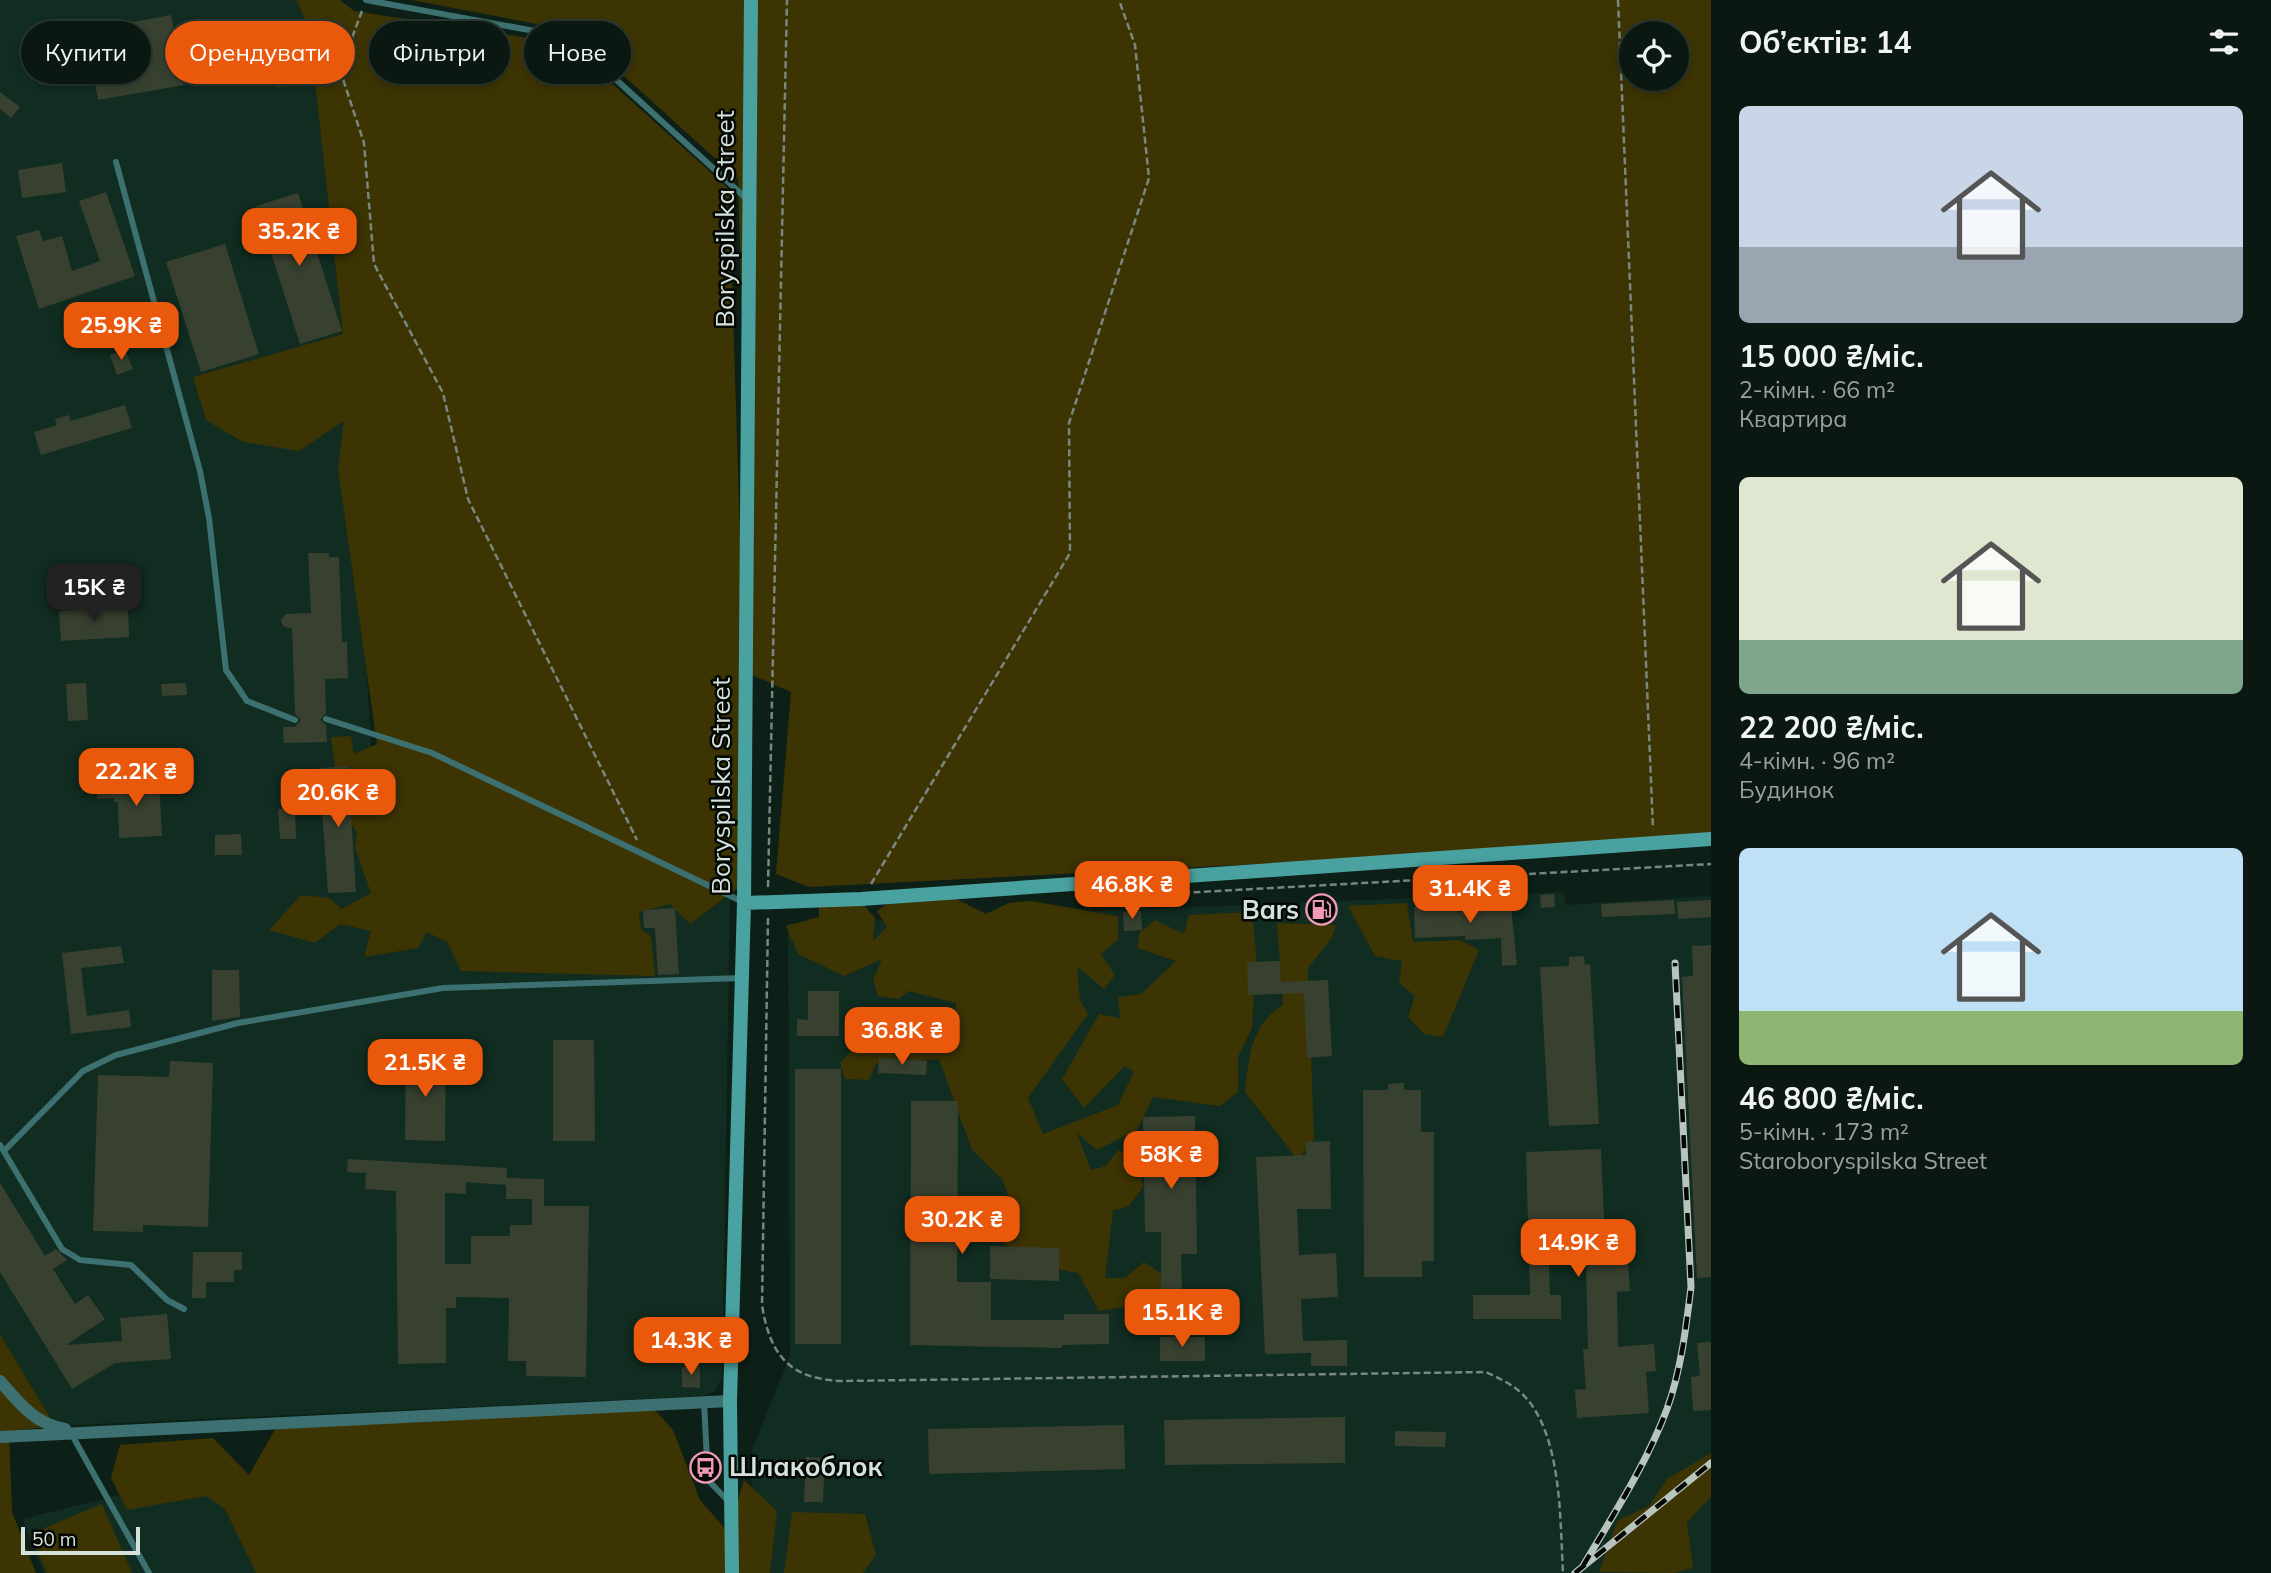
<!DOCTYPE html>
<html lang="uk">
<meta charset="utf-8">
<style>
body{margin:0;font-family:Mulish,sans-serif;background:#18251f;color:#f1f3f6;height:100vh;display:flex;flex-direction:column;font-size:26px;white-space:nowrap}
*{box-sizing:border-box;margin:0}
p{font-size:23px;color:#99a09f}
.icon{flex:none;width:38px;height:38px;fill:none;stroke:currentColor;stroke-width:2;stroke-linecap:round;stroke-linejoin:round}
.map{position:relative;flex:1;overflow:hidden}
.sheet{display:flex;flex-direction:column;background:#0a1811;width:560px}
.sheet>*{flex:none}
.guide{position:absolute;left:21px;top:21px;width:665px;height:63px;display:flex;gap:14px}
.buttons{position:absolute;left:1619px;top:21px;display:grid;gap:14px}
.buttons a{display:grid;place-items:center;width:70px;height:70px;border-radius:50%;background:#0a1811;box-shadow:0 4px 10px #0003,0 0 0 2px #2a3731;font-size:35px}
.scale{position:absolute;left:21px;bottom:18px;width:119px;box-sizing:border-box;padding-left:7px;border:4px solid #d5e1db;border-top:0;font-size:19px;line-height:24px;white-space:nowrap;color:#d5e1db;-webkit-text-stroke:5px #030805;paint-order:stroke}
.price{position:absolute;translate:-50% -60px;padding:0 16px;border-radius:14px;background:#ea580c;color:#fff;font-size:23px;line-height:46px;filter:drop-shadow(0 2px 4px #0008)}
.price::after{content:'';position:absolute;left:50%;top:42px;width:21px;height:16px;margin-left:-10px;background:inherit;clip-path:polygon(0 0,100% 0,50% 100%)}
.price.current{background:#222;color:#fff}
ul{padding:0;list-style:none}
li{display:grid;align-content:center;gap:14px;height:371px;padding:0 28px}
li span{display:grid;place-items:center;height:217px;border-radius:10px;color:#555}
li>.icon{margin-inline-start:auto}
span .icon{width:126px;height:126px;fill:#fffc;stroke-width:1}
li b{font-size:30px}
h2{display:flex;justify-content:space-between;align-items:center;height:84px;padding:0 28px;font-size:30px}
.pill{padding:0 24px;border-radius:32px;background:#0a1811;box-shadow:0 4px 10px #0003,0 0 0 2px #2a3731;font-size:24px;line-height:63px}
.pill.current{background:#ea580c;color:#fff}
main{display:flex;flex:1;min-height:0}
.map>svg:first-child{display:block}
.built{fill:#112c20}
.green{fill:#3d3404;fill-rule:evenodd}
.building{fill:#384130}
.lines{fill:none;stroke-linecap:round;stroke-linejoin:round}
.path{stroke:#788880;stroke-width:2.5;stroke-dasharray:7 3.5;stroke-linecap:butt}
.lane{stroke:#3d7070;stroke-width:6}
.street{stroke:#3d7070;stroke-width:12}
.secondary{stroke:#49a1a0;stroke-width:14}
.rail-casing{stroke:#b8c5bf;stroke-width:7}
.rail{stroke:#030805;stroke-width:4.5;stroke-dasharray:13;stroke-linecap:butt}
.labels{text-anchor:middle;stroke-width:5;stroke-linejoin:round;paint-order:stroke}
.street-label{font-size:26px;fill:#d5e1db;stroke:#030805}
.poi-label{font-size:26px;font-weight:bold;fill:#d5e1db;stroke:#030805;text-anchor:end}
</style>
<main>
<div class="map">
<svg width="1711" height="1573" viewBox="0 0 1711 1573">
<rect width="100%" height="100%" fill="#0d2017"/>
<!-- built -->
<path class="built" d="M0,0H327L371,743L395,909L730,898L722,1377L715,1391L702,1396L55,1426L0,1334Z
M1564,892L1565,905L1711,896V1573H753L752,1450L790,1356L788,924Z
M227,1468L275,1573H44L22,1519Z"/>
<!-- green -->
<path class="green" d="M296,0H340L354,11L534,39L596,69L729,189L741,564L739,887L690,924L670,904L639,912L641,929L651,936L655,976L461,971L447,942L427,932L418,948L364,957L371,931L340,924L315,943L269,930L301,895L329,898L342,909L371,893L355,848L357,833L340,804L331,737L351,736L354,754L377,744L338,469L344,421L299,451L243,442L206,420L193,377L343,334L309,27Z
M412,0H1711V837L1391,857L809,887L776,874L791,692L752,675L738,179L604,58L542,25ZM1631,33H1676V79H1631Z
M956,899L986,914L1009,903L1031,901L1118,916V940L1101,954L1115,975L1104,989L1077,966L1080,1000L1088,1014L1028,1098L1043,1134L1118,1105L1134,1072L1125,1066L1084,1108L1062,1079L1099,1014L1120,1018L1118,997L1141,994L1176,961L1137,948L1140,932L1155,920L1184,934L1189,915L1252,912L1256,953L1252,1028L1238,1057V1092L1220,1106L1153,1097L1137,1130L1097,1150L1077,1133L1091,1170L1106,1166L1118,1150L1140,1163L1143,1187L1129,1206L1113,1211L1105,1278H1125L1144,1262L1168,1278L1159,1302L1099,1311L1078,1273C1050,1269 1025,1261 1004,1244L1015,1215L1002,1179L972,1150L939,1059L876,1064L869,1080L845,1079L840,1063L855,1047L870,1046L889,1014L919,1015L945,1045L955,1041L956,1003L908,991L899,999L878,996L873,980L882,959L844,976L798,954L786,926L819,917V903H862L875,918L873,941L887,927L877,911L891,901Z
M1407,903L1413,942L1460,940L1479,950L1443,1037L1424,1034L1408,1017L1415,996L1399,983L1402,961L1375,956L1348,906Z
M1277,923L1336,925L1331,939L1308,968L1314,1139L1298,1160L1245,1092C1249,1057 1250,1026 1283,1005Z
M0,1334L55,1426L9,1431L12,1512L36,1573H0Z
M654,1409L673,1430L700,1500L728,1532L744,1480L777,1511L770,1573H256L225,1509L206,1496L127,1510L111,1478L120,1445L213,1438L249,1475L276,1428Z
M1711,1453V1497L1687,1522L1693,1568L1674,1573L1599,1572L1617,1521L1649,1506L1667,1479Z
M102,1504L132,1573H47L30,1534Z
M792,1512L865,1514L876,1555L863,1573H784Z"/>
<!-- building -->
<path class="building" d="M171,15L184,85L98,100L85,31Z
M298,37L303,85L276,87L272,39Z
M0,92L20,107L11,118L0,109Z
M62,163L66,192L22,198L18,170Z
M106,192L135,276L39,309L16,236L39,230L43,241L62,236L72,271L100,261L79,201Z
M298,193L342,331L300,344L256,206Z
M225,244L259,354L201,372L166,262Z
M125,350L133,369L117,375L110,355Z
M125,405L132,428L41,455L34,432L57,425L55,419L69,415L70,421Z
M308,553H329V557H339L342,642H347L348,678L325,679L326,713L320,720L326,725L327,742L284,743L283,727H295L301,720L295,714L292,629L283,626L281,620L286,614L311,613Z
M128,607L129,637L61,641L59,611Z
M86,683L88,720L68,721L66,684Z
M186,683L187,695L162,696L161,684Z
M348,766L356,892L328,893L319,768Z
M159,780L162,836L119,838L118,802H114V798L97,799L96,786Z
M295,808L296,839H280L278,809Z
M241,834L242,855H215V835Z
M1554,894L1555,907L1541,908L1540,895Z
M1510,897L1517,965L1502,966L1501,938L1465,940V936L1415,938L1414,907L1457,905V912L1496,910L1494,899Z
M1674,900L1675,914L1602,917L1601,904Z
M1711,900V917L1678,919L1677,902Z
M675,908L679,974L658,975L655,928H644L643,910Z
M1141,911L1142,930L1124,931L1123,912Z
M1711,945V1277L1697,1278L1682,977L1693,976L1692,946Z
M121,946L124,963L81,968L87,1016L129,1010L131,1027L71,1034L62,953Z
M1584,956L1585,965L1590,964L1599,1124L1549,1126L1540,967L1569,966V957Z
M1280,961L1281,982L1328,980L1332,1056L1307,1058L1304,993L1248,995L1247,962Z
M212,970H239L240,1017L212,1021Z
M808,991H839V1036H797V1019L808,1020Z
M553,1040H594L595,1141H553Z
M406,1056L446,1057L445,1141L405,1140Z
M879,1058L927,1061L926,1075L878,1073Z
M170,1061L213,1063L208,1227L143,1225V1232L93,1231L98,1075L169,1077Z
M795,1069H841V1344H795Z
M1404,1083V1090H1421V1132H1434V1261H1422V1277H1364L1363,1090H1388V1084Z
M911,1101H958L957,1282H991V1320H1064V1314H1109V1344L1062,1345V1348L910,1345Z
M1195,1116L1197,1254H1181L1182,1290H1161V1232H1145L1143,1117Z
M1330,1141L1331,1209H1297L1299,1255L1336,1253L1338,1297L1301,1299L1303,1341L1347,1340V1366H1311V1353L1265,1354L1256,1157L1306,1155V1142Z
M1601,1149L1606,1261L1628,1260L1630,1291L1617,1292L1618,1347L1654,1344L1656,1371L1646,1372L1649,1413L1577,1418L1575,1390L1586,1389L1583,1349H1588L1586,1264L1549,1265L1550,1295H1561V1319H1473V1295H1530L1526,1152Z
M348,1159L507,1168L506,1185L466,1182V1194L445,1193V1264H471V1236H510V1225H532V1199H506V1178L544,1179V1206H589L586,1377L526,1376V1361H508L509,1298L456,1297V1308H446V1363L398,1364L396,1191L365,1189L366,1173L347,1172Z
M0,1183L45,1256L56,1249L67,1260L53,1269L75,1304L88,1295L105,1319L66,1345L122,1341L120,1318L167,1314L171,1359L115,1363L72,1389L0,1272Z
M990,1246L1059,1248V1281L990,1279Z
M193,1252H242V1270H234V1282H206V1298H192Z
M680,1324L681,1352L657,1353L655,1325Z
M1160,1337H1205V1361H1160Z
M1711,1342V1410L1693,1411L1691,1377L1700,1376L1697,1343Z
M682,1367H700V1388L682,1387Z
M1345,1417V1463L1165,1465L1164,1420Z
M1124,1425L1125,1469L929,1474L928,1429Z
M1395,1431L1446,1432L1445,1447L1395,1446Z
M806,1457L825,1458L823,1502H804L805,1476L790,1475L791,1459L806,1461Z"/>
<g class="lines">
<!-- path -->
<path class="path" d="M1618,0L1653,829
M362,11L340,70L364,143L374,264L443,393L468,499L637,840
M871,884L1070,553L1069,423L1149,178L1135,45L1119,0
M768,887L787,0
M1162,894L1711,864
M768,918L762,1305C770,1355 789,1379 842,1381L1486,1372C1501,1379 1516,1386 1527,1399C1562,1440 1560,1521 1563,1573"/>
<!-- lane -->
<path class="lane" d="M366,0L540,32L599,64L748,200
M116,162L200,471L209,518L226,670L247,701L295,720
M326,719L432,753L743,902
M0,1145L62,1249L80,1260L131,1265L167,1300L184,1309
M4,1151L83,1071L116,1055L238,1023L443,988L741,978
M704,1402L708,1480L730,1503
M72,1435L149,1573"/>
<!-- street -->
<path class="street" d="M0,1381C19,1403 35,1424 65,1429
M0,1437L730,1401"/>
<!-- secondary -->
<path class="secondary" d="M744,903L861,899L1711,839
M732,1573L730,1401L744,903L751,0"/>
<defs>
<path id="rail" d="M1583,1566C1613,1515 1646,1465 1667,1409C1681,1370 1686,1328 1691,1287L1675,963
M1575,1573L1711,1463"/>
</defs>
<!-- rail casing -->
<use href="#rail" class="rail-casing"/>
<!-- rail -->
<use href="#rail" class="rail"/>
</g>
<!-- icons -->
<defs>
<symbol id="fuel-ring" viewBox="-11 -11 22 22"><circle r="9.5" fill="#030805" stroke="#f09ab5" stroke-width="1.5"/><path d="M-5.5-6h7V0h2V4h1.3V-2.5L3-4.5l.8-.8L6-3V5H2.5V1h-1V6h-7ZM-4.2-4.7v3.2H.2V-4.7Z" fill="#f09ab5"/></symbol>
<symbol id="bus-ring" viewBox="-11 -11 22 22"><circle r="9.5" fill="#030805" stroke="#f09ab5" stroke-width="1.5"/><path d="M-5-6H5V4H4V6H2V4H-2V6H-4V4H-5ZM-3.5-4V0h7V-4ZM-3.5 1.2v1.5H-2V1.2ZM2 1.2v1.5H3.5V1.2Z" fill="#f09ab5"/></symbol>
</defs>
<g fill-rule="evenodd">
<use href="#fuel-ring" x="1304" y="892" width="35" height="35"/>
<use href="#bus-ring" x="688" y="1450" width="35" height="35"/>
</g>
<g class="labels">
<!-- street labels -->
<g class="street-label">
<text transform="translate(725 219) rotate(-90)" y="9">Boryspilska Street</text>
<text transform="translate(721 786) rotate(-90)" y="9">Boryspilska Street</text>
</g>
<!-- poi labels -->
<g class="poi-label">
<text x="1299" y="919">Bars</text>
<text x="729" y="1476" text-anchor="start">Шлакоблок</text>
</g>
</g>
</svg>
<div class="buttons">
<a><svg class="icon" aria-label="locate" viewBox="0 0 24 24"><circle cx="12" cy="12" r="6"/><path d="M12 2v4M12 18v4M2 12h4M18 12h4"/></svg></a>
</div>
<div class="scale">50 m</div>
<b class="price" style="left:299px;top:268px">35.2K ₴</b>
<b class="price" style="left:121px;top:362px">25.9K ₴</b>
<b class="price current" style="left:94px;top:624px">15K ₴</b>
<b class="price" style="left:136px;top:808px">22.2K ₴</b>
<b class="price" style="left:338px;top:829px">20.6K ₴</b>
<b class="price" style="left:1132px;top:921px">46.8K ₴</b>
<b class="price" style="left:1470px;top:925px">31.4K ₴</b>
<b class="price" style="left:902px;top:1067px">36.8K ₴</b>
<b class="price" style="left:425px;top:1099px">21.5K ₴</b>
<b class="price" style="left:1171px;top:1191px">58K ₴</b>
<b class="price" style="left:962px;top:1256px">30.2K ₴</b>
<b class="price" style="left:1578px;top:1279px">14.9K ₴</b>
<b class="price" style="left:1182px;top:1349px">15.1K ₴</b>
<b class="price" style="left:691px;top:1377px">14.3K ₴</b>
<div class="guide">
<a class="pill">Купити</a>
<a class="pill current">Орендувати</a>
<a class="pill">Фільтри</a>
<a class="pill">Нове</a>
</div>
</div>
<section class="sheet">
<h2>Об’єктів: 14<svg class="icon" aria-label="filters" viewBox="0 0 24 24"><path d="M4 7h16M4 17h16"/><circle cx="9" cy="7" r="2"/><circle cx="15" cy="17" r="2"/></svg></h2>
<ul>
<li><span style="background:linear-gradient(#c9d6e8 65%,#9aa5b1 0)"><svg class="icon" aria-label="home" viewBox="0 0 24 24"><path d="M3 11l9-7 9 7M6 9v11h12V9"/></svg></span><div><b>15 000 ₴/міс.</b><p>2-кімн. · 66 m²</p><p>Квартира</p></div></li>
<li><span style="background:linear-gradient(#dfe7d0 75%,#7fa58c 0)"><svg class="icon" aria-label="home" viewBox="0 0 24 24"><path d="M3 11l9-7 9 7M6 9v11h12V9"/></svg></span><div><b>22 200 ₴/міс.</b><p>4-кімн. · 96 m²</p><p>Будинок</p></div></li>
<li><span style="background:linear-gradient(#bfe0f5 75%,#8fb573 0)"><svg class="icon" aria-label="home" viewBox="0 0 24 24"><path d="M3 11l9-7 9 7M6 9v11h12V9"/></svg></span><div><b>46 800 ₴/міс.</b><p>5-кімн. · 173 m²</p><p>Staroboryspilska Street</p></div></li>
</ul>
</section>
</main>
